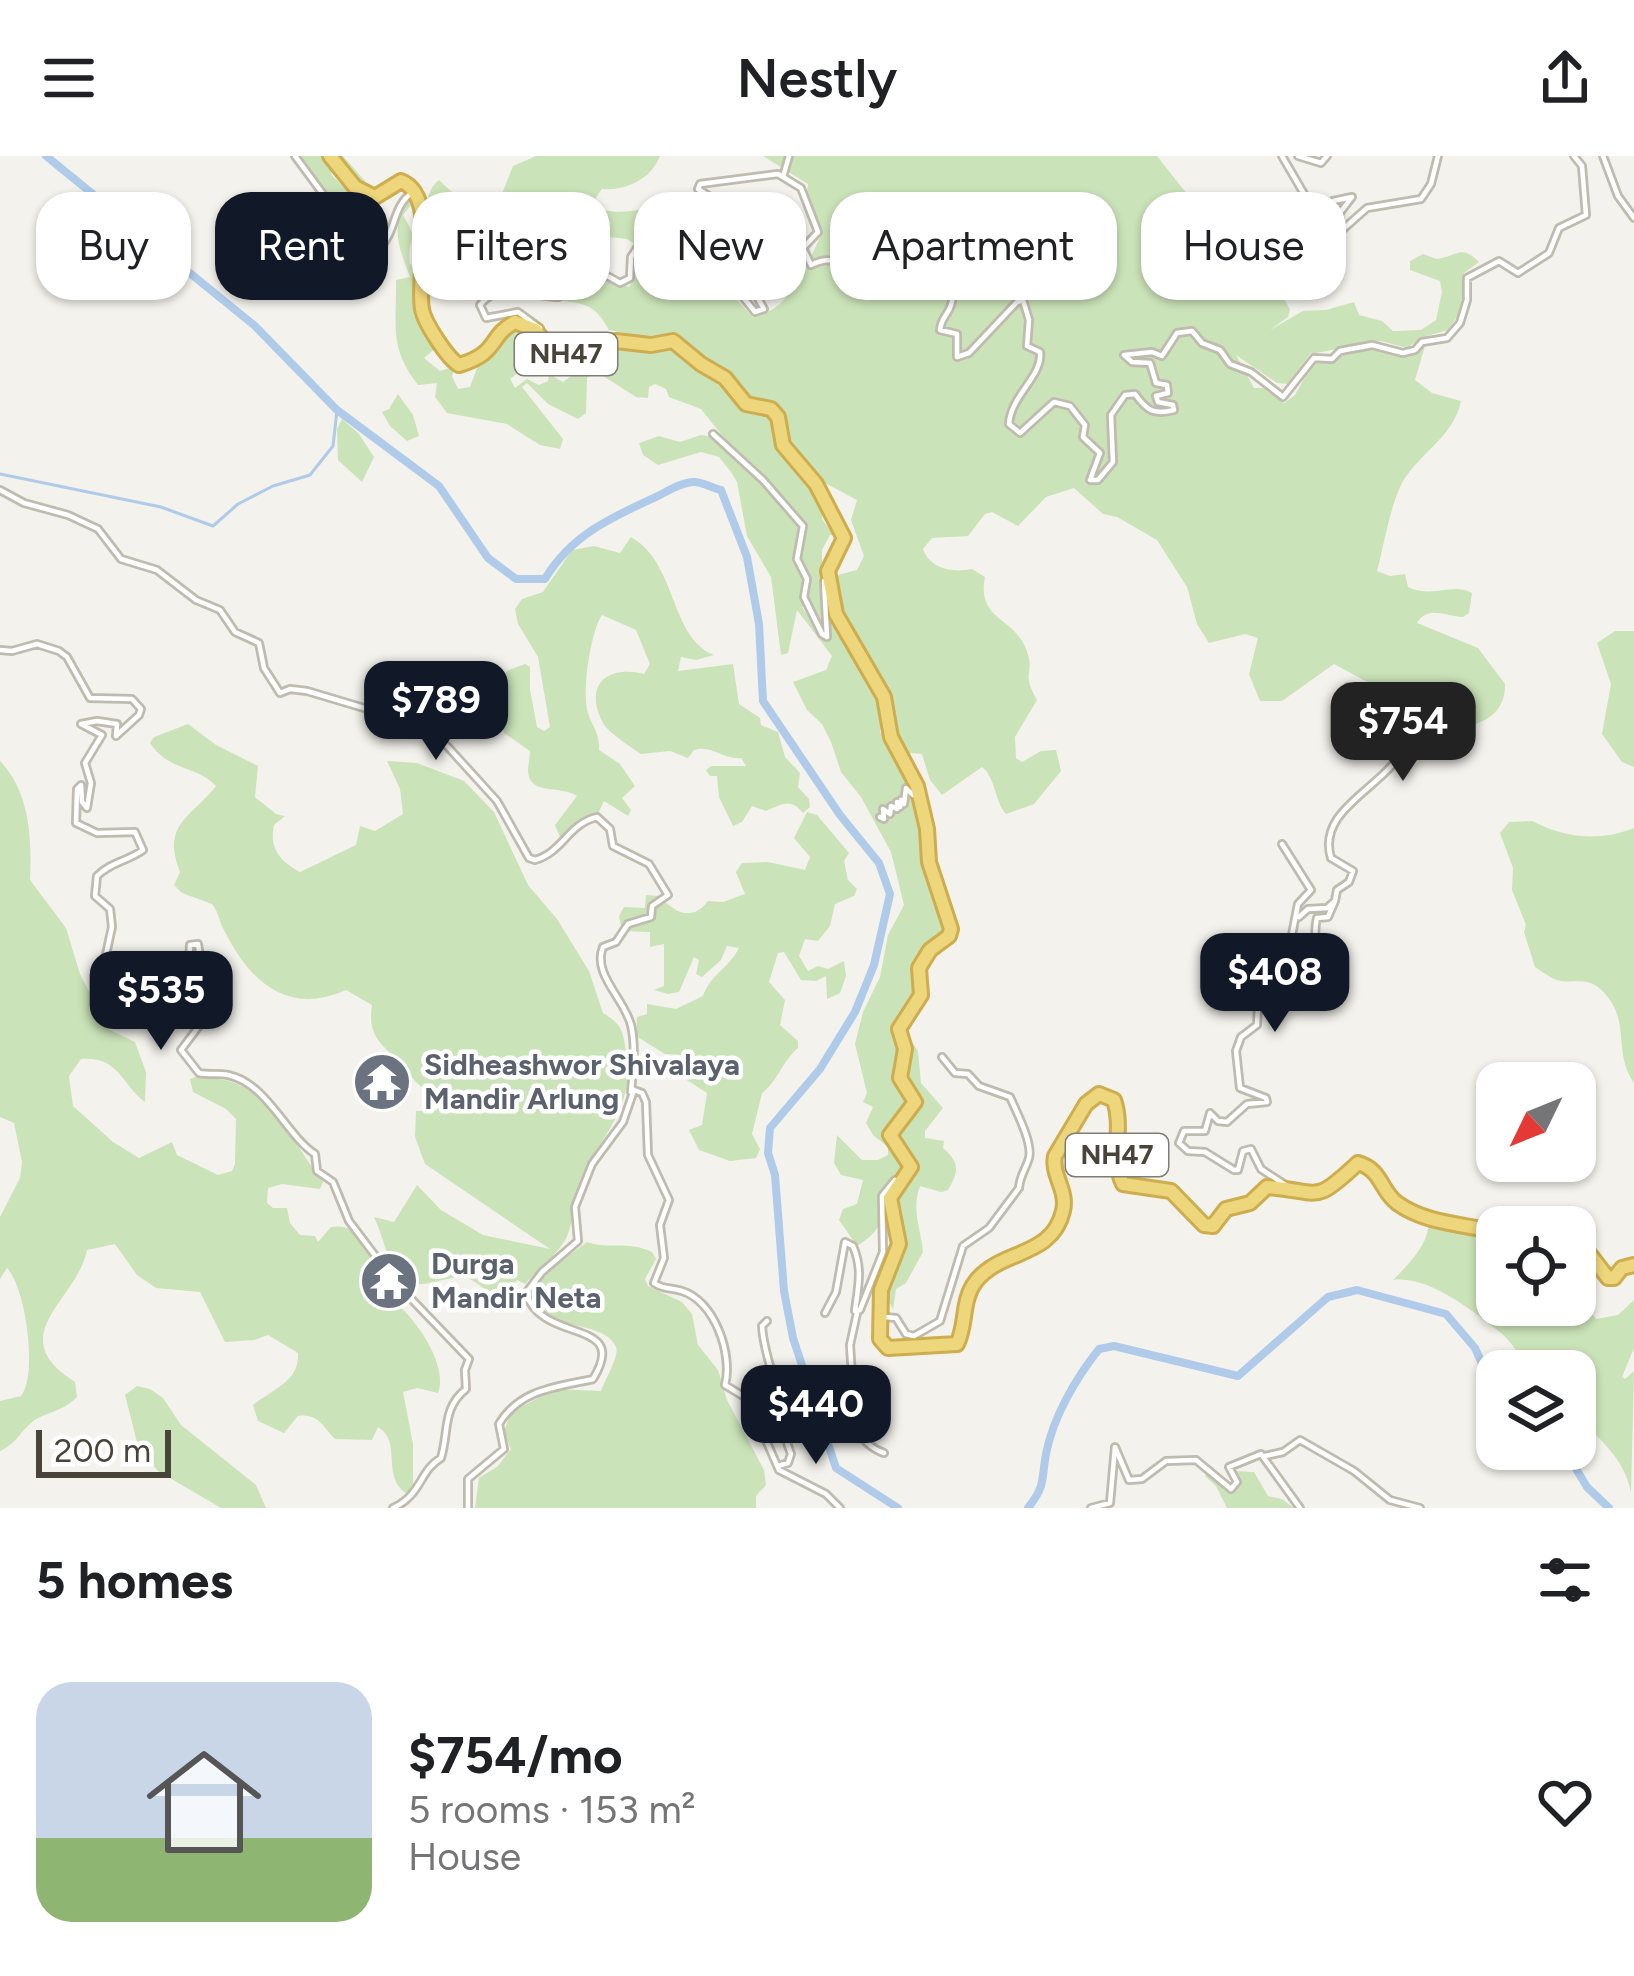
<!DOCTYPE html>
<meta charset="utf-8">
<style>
body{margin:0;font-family:Figtree,sans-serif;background:#f2f2f2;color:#202124;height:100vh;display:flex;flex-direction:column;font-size:45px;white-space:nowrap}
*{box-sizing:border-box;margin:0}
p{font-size:39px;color:#757577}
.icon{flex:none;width:66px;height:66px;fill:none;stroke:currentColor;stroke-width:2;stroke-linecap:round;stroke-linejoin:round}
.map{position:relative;height:1352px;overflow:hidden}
.sheet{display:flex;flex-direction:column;background:#fff;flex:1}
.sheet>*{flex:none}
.top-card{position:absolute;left:36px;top:36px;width:1563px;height:108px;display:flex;gap:24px}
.needle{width:78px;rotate:227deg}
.fabs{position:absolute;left:1476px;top:906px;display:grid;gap:24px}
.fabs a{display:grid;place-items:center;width:120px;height:120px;border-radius:24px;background:#fff;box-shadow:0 3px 9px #0004;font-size:60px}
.scale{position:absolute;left:36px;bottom:30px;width:135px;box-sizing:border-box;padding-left:12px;border:6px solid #48443a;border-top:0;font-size:33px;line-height:42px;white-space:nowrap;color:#48443a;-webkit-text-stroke:9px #fff;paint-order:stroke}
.price{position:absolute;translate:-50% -102px;padding:0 27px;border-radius:24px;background:#111827;color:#fff;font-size:39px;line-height:78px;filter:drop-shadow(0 3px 6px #0008)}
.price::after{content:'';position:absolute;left:50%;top:72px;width:36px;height:27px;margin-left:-18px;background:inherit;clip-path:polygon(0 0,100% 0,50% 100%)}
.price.selected{background:#222;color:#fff}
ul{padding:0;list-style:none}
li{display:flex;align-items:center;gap:36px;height:300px;padding:0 36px}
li+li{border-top:3px solid #e0e0e0}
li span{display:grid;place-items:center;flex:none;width:336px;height:240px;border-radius:36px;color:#555}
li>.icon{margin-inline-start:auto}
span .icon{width:144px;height:144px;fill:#fffc;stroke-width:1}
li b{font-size:51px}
h2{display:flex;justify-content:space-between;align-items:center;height:144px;padding:0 36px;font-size:51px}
.tag{padding:0 42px;border-radius:36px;background:#fff;box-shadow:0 3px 9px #0004;font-size:42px;line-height:108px}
.tag.selected{background:#111827;color:#fff}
header{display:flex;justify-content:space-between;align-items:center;height:156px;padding:0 36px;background:#fff;font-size:54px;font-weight:600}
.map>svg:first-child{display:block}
.green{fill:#cbe3b9}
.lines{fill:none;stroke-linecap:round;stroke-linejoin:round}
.stream{stroke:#afcbe9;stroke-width:3}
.river{stroke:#afcbe9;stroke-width:8}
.street-casing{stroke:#bfbbaf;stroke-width:10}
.highway-casing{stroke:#cdad4d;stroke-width:18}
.street{stroke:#fff;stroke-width:4.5}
.highway{stroke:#eed67c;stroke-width:12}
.labels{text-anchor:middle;stroke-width:9;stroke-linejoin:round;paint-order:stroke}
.shield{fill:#fff;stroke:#7f7c75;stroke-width:3}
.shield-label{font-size:27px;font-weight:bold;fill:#48443a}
.worship-label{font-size:30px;font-weight:bold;fill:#5b616d;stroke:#fff;text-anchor:start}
</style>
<header><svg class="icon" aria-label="menu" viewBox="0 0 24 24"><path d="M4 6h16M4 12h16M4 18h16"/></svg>Nestly<svg class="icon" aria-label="share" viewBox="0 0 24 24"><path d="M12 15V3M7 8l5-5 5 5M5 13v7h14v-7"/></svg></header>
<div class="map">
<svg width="1634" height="1352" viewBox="0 0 1634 1352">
<rect width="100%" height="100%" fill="#f4f2ec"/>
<!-- green -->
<path class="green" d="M299,0H343L372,33L368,35L334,11L331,18L364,52V59L349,53L342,58Z
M536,0H660C651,23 626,35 602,33L590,50C628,64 641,48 678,49L681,56L661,94L662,116L667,120L724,121L739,146L753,161C792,154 807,108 822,77L807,37L808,28L763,0H1157L1213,71L1225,79L1240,80L1251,70L1255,56L1262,53L1294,93L1300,108L1280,134L1290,154L1288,161L1270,174L1303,155L1326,154L1354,146L1359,159L1382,165L1393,175L1421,174L1436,164L1442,136L1440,125L1410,114V105L1423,98L1437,103C1458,100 1461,88 1479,106L1464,117L1461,155L1448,174L1423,181L1407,192L1381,185L1310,198L1288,228L1277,227L1236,199L1254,232H1263L1284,247L1295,239L1315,203L1330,205C1360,189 1376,194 1407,200L1425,190L1415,224L1432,237L1461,245C1454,279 1424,294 1405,322C1391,343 1384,390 1377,415L1390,420L1405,418L1408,431C1434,443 1451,426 1472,437L1469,457L1463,461C1445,460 1428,449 1417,467L1478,492L1505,528C1506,573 1455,573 1423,577L1395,541L1334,508L1282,545H1260L1249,518L1258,482L1245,478L1209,487L1197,468L1187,431L1157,384L1117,361L1103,358L1074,332L1046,341L1018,370L992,356L985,358L968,380L932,382L923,393C930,413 953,417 972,413L985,421C976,467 1018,460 1028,499C1034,519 1021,516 1037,544L1015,581L1016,602L1022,606L1041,595L1056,594L1061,615L1034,648L1006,658C994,644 996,622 982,611L942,639L930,624L922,598L910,597L905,601L890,564L895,557L877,515L843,464L834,420L857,414L864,400L851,364L857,344L825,327L789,287L784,257L742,238L727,216L669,179L639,180L609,174C597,152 588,147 562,145L563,137L537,113L544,111L572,121L594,118L629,131L637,118L633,87L627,83L575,77L538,67L531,69L519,86L512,107H504L494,117L473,110L436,113L430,108C426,84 419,38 439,24L454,38L496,53L513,10Z
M407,42L413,47L403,59C421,90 406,79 410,108L420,115L419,152L414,160L439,189L424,202L440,215L456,210L452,220L458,233L470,231L479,207L498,196L507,176L515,172L521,176C525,195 528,212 510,223L515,232L527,223L539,229L548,225L549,218L563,226L570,221L568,210L591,204L602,192L622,188L672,190L689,209L722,223L743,252L775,261L800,317L824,348L822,363L830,374L838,375L841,382L836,386L837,380L830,379L822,394V467L810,446L802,451L819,478L830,485L828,442L837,478L856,501L882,549L880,576L911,630L920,657L922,689L947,775L915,813L917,850L906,877L918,895L921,927L943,952L925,975V982L944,985L943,992C959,1006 960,1014 948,1034L941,1036L920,1030C911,1053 921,1073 923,1096L906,1127L896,1133L893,1154L885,1138L903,1094L893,1052L907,1009L896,1028L885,1030C869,1056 898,1064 857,1090L839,1064L843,1053L857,1048L863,1024L841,1019L834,1007L837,979L862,1004H878L888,999V991L873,979L866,967L873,951L863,946L867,937L855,888L863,856L880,821L888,779L904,749L891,696L861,641L841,616L831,586L822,568L807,554L793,526L826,514L832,500L797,454L788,497L781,499L771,421L747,380L737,326L731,316L719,301L701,296L658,309L643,299L639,287L659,280L680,286L701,279L724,282L701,253L669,241L666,233L655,228L649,231L648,242L636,241L594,214L587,222L586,257L578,263L548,248L527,227L522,231L563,283L560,293L540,289L507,268L447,257L435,241L437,227L418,229C388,191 397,167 396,124L410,121C399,91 390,73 407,42Z
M398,238L413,259L419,280L407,285L390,270L382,256L389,253Z
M342,263L359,278L374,301L362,326L338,304L337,273Z
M631,381C678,408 669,481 714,499L696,504L681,501L678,515L733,508L739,548L760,562L761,569L778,576L785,601L800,617L798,631L809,643L810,651L803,657C790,641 781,649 766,655L752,650L742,666L733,670L719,641L717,620H710L706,614L711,610H746L741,602C723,604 712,588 694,594L688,602L670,595L641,598C629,590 609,577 603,567C583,529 607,509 644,518L650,508L636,474L602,459C591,474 581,538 588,557C593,572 600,578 599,594L620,608L635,630L622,642L631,654L628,660L604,645L594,666H586L562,686L555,669L577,640C562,629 529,640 528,615C528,609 530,602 530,595L504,577L502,570L500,524L507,515L525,508L530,511V534L537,571L544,575L550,571L538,501L518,468L515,453L522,443L543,436L572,394L594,390L620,397Z
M1615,475H1634V611L1622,606L1602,578L1611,528L1597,487Z
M188,568L216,589L258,610L255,641L276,658L285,660L274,669C269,693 280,705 300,716L356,689L360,670L375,675L403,658L400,633L387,605L417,607L464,625L494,656L528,729L557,763L589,815L603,857C625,870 623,878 627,902C633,948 606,976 585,1014C573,1035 576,1057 568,1078C561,1096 538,1114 525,1128L517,1124L513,1130L491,1136C481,1132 475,1124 466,1122C445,1118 420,1137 399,1123C393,1119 380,1072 374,1061L394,1066L417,1029L441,1054L483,1079L550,1093L425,1008L415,981L416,955L437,954L441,941C409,927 417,923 395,902C377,884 368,877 372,849L346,834C287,860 250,826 224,774C219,765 219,757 212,748L182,737L174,729L180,716C161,668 191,662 216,630C197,609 169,616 150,587L154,581Z
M0,605C30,636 32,683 30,724L66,772L80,818L108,873L135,886L146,916L145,946C121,928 119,900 81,903L69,920L73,950L113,986L139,1002L172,986L177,999L218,1019L232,1015L235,1008L236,963L226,953L193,936L190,923C202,918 206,922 218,923C268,928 295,990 323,1026L320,1033L282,1028L268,1032L267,1047L273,1052H287L290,1067L300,1079L315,1080L318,1086L331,1071C355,1067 361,1083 373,1103L361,1112L367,1132C375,1138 385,1139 393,1145C415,1161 449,1209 438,1237L417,1232L403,1236L413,1288V1334L407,1338C380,1320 403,1286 378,1271L372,1284L335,1283C322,1270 318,1257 298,1260L284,1277L258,1265L253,1249C272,1234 300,1225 298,1197L268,1179L254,1184L225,1186L200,1136L156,1132L137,1119L115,1088L87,1094C77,1145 1,1179 75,1226L77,1241C60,1258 43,1256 31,1267C19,1277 16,1288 0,1295V1245L21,1240C38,1219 26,1132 7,1112L0,1123V1061L20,1022L22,1006L14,967L0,961Z
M807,656L817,659L849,697L844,705L848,724L857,733L854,740L835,748L830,770L818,785L805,783L799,800L808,815L818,810L828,813L844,805L846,820L840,837L827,843L826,820L816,825L801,824L784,796L778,797L769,826L785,844L780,869L798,885V892C781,907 778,925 762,937L752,978L760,993L756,1002L730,1005L699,994L689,974L702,969L707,937L685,923L683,899L665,898L636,880L637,861L647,858V848L676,853L703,840C710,819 729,812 739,792L727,790L721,804L702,821L696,818L699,804L694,801L679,836L668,838L654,834L664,830V788L650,791V776L622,775L619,760L624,751L645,752L646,739L659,740C675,757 692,766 708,745L723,746L745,738L736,716L742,707L768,706L805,714L810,701L794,682Z
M1532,665C1565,682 1599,686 1634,672V927C1611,893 1634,862 1598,831C1585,822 1575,827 1561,825C1552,824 1543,816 1535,811L1524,776L1526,769L1512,734L1513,712L1500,677L1509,666Z
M1428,1067L1492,1082L1497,1092V1149H1575V1103L1582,1097L1590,1105L1580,1120L1588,1127L1587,1150L1596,1163L1618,1159L1634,1144V1192L1622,1221L1625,1223L1634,1215L1631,1337C1625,1302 1598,1282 1575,1258V1215H1531C1521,1203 1513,1187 1501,1177C1474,1156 1429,1119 1393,1124C1407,1110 1430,1087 1428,1067Z
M587,1086C610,1094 626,1084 652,1096L656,1103L645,1123L648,1130L682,1146L692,1158L698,1189L718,1214L727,1244L764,1314L766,1329L756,1340V1352H475L479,1322L498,1310L511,1293L504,1276L511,1256L556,1233L601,1235C604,1226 620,1199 616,1191C601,1158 529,1183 534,1125Z
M137,1230L150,1233L163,1242L181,1269L256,1329L266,1352H221L158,1315L139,1294L125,1239Z
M1207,1314L1232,1336L1238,1333L1235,1315L1254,1316L1268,1340L1282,1343L1294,1352H1227L1216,1330L1205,1320Z"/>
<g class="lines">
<!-- stream -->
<path class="stream" d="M0,318L161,351L213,370L238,348L273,330L310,319L333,290L337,254"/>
<!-- river -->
<path class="river" d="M46,0L255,170L337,254L439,330L488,402L516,423H545C571,379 612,361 658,340C668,335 682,326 694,326C702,326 713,332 721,334L747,401L759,468L763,545L840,659L879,707L890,738L874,809L855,856L820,913L770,972L768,997L775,1019L784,1135L793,1182L836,1312L898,1352
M1564,1293L1587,1331L1609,1352
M1028,1352C1046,1329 1041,1325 1046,1298C1053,1261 1076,1222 1099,1193L1114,1190L1238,1220L1328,1141L1357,1134L1446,1158L1475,1192L1497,1241"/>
<defs>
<path id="street" d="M295,0L337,57L375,93L380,92C397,74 392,50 413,36
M1282,0L1318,62L1333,45L1352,41L1339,58L1341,75L1367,52L1421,43L1431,28L1438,0
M1298,0L1321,7L1327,0
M1603,0L1618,40L1634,62
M783,21L789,0
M540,172L518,156L486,162L480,149C499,124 533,141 559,141L554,132L537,126L532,104L523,93L526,89L553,112L571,117L585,111L595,113L620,127L630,122L631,101L637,92L674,102L671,117C690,107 708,118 726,108L735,131L755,156L764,153L751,130V97L771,75L767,67L755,66L736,76L726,46L715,44L698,33L700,28L778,18L801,32L818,76L803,92L811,109C829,100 836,104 851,116L865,109C877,115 881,111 893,114C906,117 897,120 910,123C924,126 960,121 951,149C948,159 941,162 940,174L957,178V201L969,197L1017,146L1023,144L1029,164L1027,190L1040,196C1043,220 1011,239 1009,268L1020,277L1054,246L1070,250L1085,269L1083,281L1100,297L1090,324H1098L1113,306L1111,259L1125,239L1135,238C1147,255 1154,259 1174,254L1173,249L1158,246L1156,240L1168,237L1167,229L1156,227L1150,207L1132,206L1124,199L1152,196L1162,200L1177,177L1192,175L1202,187L1220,194L1230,208L1251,216L1283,241L1314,202L1332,203L1340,195L1372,189L1403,197L1415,194L1422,186L1447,182L1460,167L1467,144V122L1499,105L1518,117L1549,97L1559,72L1586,59L1582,10L1574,0
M713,278L763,324L803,370L797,403L807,423L804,441L822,478L827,481L824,425
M0,334L24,347L68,359L98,373L121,403L157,414L196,444L220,454L235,476L259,487L264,512L280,537L290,533L307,535L364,552L389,551L405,561L447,590L497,645L529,702L535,704C563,696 568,668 597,661L610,673L613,690L649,708L668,739L652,750L651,761L628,768L616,786L603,791C592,818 624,842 631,869C636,890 633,914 631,936
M0,494L12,495L37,488L59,495L67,501L90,542L132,543L141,553L139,559L116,580L117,568L97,565L81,568L102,579L85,607L91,627L87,652L82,646L81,629L77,633L76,667L97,677L135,676L143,694C128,705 111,706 97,720L95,740L110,753L112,771L105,803C126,825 155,818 181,821L189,808L190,789L198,788L200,801L217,831L209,841L205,862L181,894L199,917C208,919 219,917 228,919C267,927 286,979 315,998L317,1015L333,1026L349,1065L395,1126L469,1203L465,1214L466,1233C442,1252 449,1276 441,1302C419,1315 422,1339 393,1352
M880,661L884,663L883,653L890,658L891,650L897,653V646L900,651L901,644L904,648L906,632L913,639
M1282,688L1311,734L1298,748L1291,784L1280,805L1260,816L1257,869L1241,881L1236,895L1240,932L1266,942L1267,946L1247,948L1227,966L1218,965L1210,957L1205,975H1184L1179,987L1188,995L1205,996L1234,1014H1238L1243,995L1251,993L1261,1013L1287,1030
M1335,745L1337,734L1349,726L1353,715L1331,702C1315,648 1397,629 1407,582L1400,565L1386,562L1371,541L1348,531
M1299,761L1308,753L1327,752L1335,745L1328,761L1317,762C1312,779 1320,807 1311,828
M825,1157L836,1136L845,1086L853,1090C863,1113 858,1131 855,1155L860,1154L883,1096L882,1040L895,1024
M857,1157L850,1189L853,1236L861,1244
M885,1161L896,1162L906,1178L914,1180L940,1165L963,1090L989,1072L1019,1032C1020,1019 1026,1013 1029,1002C1033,987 1016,955 1010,941L979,930L968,918L955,917L942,901
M767,1165L762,1170C763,1188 768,1203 773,1220C780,1248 780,1270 791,1298L788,1307L778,1310
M853,1236C850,1262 858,1288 884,1297
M1265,1300L1283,1296L1300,1284L1354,1315L1390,1344L1420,1352
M468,1352V1323L504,1293L499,1268C520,1233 557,1231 593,1223C631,1161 542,1189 526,1137L542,1116L578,1085L575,1051L592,1008L623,966L634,934L642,937L646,946L648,999L669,1044L660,1069L664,1102L654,1127C664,1134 670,1131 682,1135C715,1145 733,1199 725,1229L748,1243L779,1314L826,1338L840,1352
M1091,1352L1110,1347L1115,1291L1129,1324L1142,1323L1166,1305L1196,1304L1231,1333L1237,1326L1229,1311L1261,1298L1300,1352"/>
<path id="highway" d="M330,0L355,31L375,41L401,25C439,40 416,121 422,153C424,166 447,202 459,209C500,197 488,180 515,166L535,174L558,201L616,185L651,189L673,185L701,208L725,222L746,248L771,253L778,261L783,289L816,328L844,382L828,415L836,458L884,541L891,581L917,630L927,673L929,706L951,773L949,780L930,794L919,812L921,839L899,873L905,893L900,922L915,946L890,979L911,1011L890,1042L899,1088L881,1134L880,1183L888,1192L957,1188C967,1169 961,1144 976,1125C1001,1093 1052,1102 1063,1055C1068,1034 1051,1019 1055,1000L1086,948L1099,938L1114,944C1124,973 1110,1000 1123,1028L1171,1035L1204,1069L1213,1070L1226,1053L1250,1047L1267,1031C1322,1035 1312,1050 1358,1007C1382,1014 1380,1034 1397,1047C1423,1066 1457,1068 1488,1074L1497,1084
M1575,1092L1584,1091L1608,1122H1614L1622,1112L1634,1109"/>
</defs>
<!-- street casing -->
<use href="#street" class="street-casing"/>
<!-- highway casing -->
<use href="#highway" class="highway-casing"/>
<!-- street -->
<use href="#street" class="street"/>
<!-- highway -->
<use href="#highway" class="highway"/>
</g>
<!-- icons -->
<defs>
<symbol id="temple-disc" viewBox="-11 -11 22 22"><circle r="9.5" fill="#6b7280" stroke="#fff"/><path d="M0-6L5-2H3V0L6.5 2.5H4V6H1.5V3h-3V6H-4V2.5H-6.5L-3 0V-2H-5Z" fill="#fff"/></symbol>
</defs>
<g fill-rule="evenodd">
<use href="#temple-disc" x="349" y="893" width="66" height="66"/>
<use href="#temple-disc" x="356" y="1092" width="66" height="66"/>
</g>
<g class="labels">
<!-- shield labels -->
<g class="shield">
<rect x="515" y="177" width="102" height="42" rx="9"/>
<rect x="1066" y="978" width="102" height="42" rx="9"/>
</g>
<g class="shield-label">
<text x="566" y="207">NH47</text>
<text x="1117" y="1008">NH47</text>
</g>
<!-- worship labels -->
<g class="worship-label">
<text x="424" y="919">Sidheashwor Shivalaya<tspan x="424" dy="34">Mandir Arlung</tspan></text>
<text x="431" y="1118">Durga<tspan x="431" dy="34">Mandir Neta</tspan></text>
</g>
</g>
</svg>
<div class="fabs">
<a><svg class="needle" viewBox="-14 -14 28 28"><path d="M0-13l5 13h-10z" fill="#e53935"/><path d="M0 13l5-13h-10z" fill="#757577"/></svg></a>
<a><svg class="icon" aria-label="locate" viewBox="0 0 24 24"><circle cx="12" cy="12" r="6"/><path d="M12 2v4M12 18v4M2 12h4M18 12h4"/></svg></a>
<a><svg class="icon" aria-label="layers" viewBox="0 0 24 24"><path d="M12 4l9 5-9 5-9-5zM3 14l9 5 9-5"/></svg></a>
</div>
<div class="scale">200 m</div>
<b class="price" style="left:436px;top:607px">$789</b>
<b class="price selected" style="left:1403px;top:628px">$754</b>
<b class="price" style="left:1275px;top:879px">$408</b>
<b class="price" style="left:161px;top:897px">$535</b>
<b class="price" style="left:816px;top:1311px">$440</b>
<div class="top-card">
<a class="tag">Buy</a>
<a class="tag selected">Rent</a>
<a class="tag">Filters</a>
<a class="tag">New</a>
<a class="tag">Apartment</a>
<a class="tag">House</a>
</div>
</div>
<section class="sheet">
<h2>5 homes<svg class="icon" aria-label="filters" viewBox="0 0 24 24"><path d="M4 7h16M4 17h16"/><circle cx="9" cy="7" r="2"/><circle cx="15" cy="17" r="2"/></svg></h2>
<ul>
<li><span style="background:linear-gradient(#c9d6e8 65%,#8fb573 0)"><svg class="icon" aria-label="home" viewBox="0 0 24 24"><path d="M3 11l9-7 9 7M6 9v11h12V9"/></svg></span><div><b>$754/mo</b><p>5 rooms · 153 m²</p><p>House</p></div><svg class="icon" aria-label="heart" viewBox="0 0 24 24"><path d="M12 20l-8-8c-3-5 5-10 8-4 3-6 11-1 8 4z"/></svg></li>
</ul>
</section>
